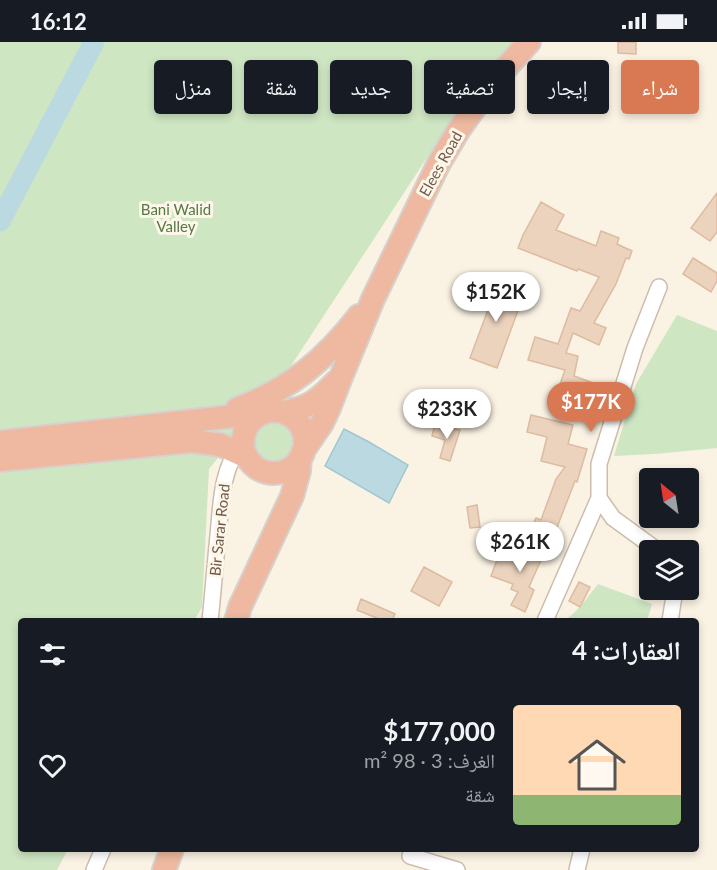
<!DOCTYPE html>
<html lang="ar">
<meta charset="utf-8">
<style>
body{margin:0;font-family:Lato,"Noto Naskh Arabic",sans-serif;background:#20242c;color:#f1f3f6;direction:rtl;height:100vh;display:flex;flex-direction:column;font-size:22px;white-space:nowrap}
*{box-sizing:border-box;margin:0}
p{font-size:20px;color:#9ea1a6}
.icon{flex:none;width:33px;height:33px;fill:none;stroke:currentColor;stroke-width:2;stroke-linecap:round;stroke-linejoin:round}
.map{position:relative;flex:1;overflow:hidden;direction:ltr}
.details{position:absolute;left:18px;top:576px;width:681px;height:234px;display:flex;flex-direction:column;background:#171b24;border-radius:6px;box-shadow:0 3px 9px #0003;direction:rtl}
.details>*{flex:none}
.banner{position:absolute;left:18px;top:18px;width:681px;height:54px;direction:rtl;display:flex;gap:12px}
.needle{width:39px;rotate:330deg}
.controls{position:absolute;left:639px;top:426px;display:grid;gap:12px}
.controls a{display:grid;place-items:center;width:60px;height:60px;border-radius:6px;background:#171b24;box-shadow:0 3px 9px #0003;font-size:30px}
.price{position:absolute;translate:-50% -51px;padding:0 14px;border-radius:21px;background:#fff;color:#222;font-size:20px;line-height:39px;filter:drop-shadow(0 2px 3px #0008)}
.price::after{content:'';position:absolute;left:50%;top:36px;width:18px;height:14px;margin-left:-9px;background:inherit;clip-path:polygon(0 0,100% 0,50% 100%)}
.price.active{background:#d97953;color:#fff}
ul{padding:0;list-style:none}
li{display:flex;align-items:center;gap:18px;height:150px;padding:0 18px}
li+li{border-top:2px solid #363941}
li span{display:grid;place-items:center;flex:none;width:168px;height:120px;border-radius:6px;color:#555}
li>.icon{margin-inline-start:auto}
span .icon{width:72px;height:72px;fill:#fffc;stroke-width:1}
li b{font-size:26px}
h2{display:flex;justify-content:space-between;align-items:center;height:72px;padding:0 18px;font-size:26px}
.tag{padding:0 21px;border-radius:6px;background:#171b24;box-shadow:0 3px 9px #0003;font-size:21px;line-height:54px}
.tag.active{background:#d97953;color:#fff}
.status{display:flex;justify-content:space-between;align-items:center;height:42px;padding:0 30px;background:#171b24;direction:ltr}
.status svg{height:16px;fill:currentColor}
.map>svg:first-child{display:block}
.green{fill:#cfe6c3}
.water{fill:#bad9e1;stroke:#a1c7d2;stroke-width:1.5}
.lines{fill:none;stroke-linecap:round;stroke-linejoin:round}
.river{stroke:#bad9e1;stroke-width:21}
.building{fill:#ecd3be;stroke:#ddbba0;stroke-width:1.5}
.minor-casing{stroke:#ccbdae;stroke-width:18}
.highway-casing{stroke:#d7d1cd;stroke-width:26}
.minor{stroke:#fff;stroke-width:15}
.highway{stroke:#eeb9a0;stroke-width:22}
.labels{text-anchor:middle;stroke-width:6;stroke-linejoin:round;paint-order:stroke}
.street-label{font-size:15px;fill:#6f5b4c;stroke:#fdf6e9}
.park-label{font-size:15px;fill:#547a48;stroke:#fdf6e9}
</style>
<div class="status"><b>16:12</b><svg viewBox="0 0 49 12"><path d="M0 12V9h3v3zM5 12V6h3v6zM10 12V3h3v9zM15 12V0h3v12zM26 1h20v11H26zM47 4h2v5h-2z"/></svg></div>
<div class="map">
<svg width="717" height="828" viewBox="0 0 717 828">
<rect width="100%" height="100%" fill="#faf2e3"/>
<!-- green -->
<path class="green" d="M0,0H530L477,39L285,333L209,427L202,565L194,579H21V807H68L57,828H0Z
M677,273L717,289V406L655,412L614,414L636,342Z
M251 400a21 21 0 1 1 42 0a21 21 0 1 1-42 0Z
M598,542L652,562L647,579H570L567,577L580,565Z"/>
<!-- water -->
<path class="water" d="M344,387L369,400L408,423L389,461L325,424Z"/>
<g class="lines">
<!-- river -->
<path class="river" d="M0,179L94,0"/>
</g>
<!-- building -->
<path class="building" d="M618,0H636V12L618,11Z
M717,151V190L710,199L691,186Z
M541,160L564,173L556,188L596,204L601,189L619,196L617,202L632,209L629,217L626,216L616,242L594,281L606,286L599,303L573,291L566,311L578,314L574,334L593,341L589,353L560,342L565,328L528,318L535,295L558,302L571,266L580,269L599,235L578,227L577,229L518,206L523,193Z
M693,216L717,231V239L711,250L683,232Z
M484,237L494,239L493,241L524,252L497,326L470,316L492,257L478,250Z
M531,373L573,383L568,402L587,407L577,440L575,439L554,493L532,485L536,476L541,478L556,437L565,425L541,419L547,395L527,390Z
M435,382L460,388L450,419L440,416L445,398L432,394Z
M477,463L480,485L470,486L467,465Z
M524,500L545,509L529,545L534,548L525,570L511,563L518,550L511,547L513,542L491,534L500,510L516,517Z
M424,525L452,540L439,564L411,549Z
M579,540L590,545L580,565L569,559Z
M361,557L395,572L392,579H384L357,568Z"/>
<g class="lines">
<defs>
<path id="minor" d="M657,508L613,476L599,456V422L635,306L659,245
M210,579C213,551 215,523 218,494C221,462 221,426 243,400
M545,579L599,456
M670,579L675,548
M413,807L410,814L457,828
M94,828L103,807
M577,828L582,807"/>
<path id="highway" d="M237,367C290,347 324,319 359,274
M243 400a31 31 0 1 1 62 0a31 31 0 1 1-62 0Z
M282,370C308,367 319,358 336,340
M0,400L263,371
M303,409L322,381L329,366L341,335L373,257L439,121L458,89L480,58L503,29L529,0
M0,418L192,399L221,403L247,415
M236,579L240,565L292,454L299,429L300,416
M164,828L172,807"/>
</defs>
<!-- minor casing -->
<use href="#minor" class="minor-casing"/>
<!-- highway casing -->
<use href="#highway" class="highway-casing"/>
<!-- minor -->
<use href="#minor" class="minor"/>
<!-- highway -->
<use href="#highway" class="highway"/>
</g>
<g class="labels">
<!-- street labels -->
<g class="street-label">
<text transform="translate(441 122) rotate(-61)" y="5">Elees Road</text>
<text transform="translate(220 488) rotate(-84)" y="5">Bir Sarar Road</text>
</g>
<!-- park labels -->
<g class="park-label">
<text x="176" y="173">Bani Walid<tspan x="176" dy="17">Valley</tspan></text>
</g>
</g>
</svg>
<div class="controls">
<a><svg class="needle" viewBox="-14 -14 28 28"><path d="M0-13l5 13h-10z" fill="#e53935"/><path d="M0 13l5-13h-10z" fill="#9ea1a6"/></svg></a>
<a><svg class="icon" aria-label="layers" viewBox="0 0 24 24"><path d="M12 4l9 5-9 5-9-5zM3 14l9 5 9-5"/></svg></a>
</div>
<b class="price" style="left:496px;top:281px">$152K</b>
<b class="price active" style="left:591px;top:391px">$177K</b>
<b class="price" style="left:447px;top:398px">$233K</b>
<b class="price" style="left:520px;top:531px">$261K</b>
<div class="banner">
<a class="tag active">شراء</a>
<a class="tag">إيجار</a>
<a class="tag">تصفية</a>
<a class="tag">جديد</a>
<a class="tag">شقة</a>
<a class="tag">منزل</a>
</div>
<section class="details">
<h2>العقارات: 4<svg class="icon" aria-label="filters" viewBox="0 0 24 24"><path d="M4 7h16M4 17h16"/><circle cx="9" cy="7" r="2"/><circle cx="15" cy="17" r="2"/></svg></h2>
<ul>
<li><span style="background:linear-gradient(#ffd9b3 75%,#8fb573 0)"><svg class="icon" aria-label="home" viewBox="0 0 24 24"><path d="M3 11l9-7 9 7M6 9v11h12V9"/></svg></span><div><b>$177,000</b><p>الغرف: 3 · 98 m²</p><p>شقة</p></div><svg class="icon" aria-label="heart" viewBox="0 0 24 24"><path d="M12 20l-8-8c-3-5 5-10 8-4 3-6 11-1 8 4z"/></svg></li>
</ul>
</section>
</div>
